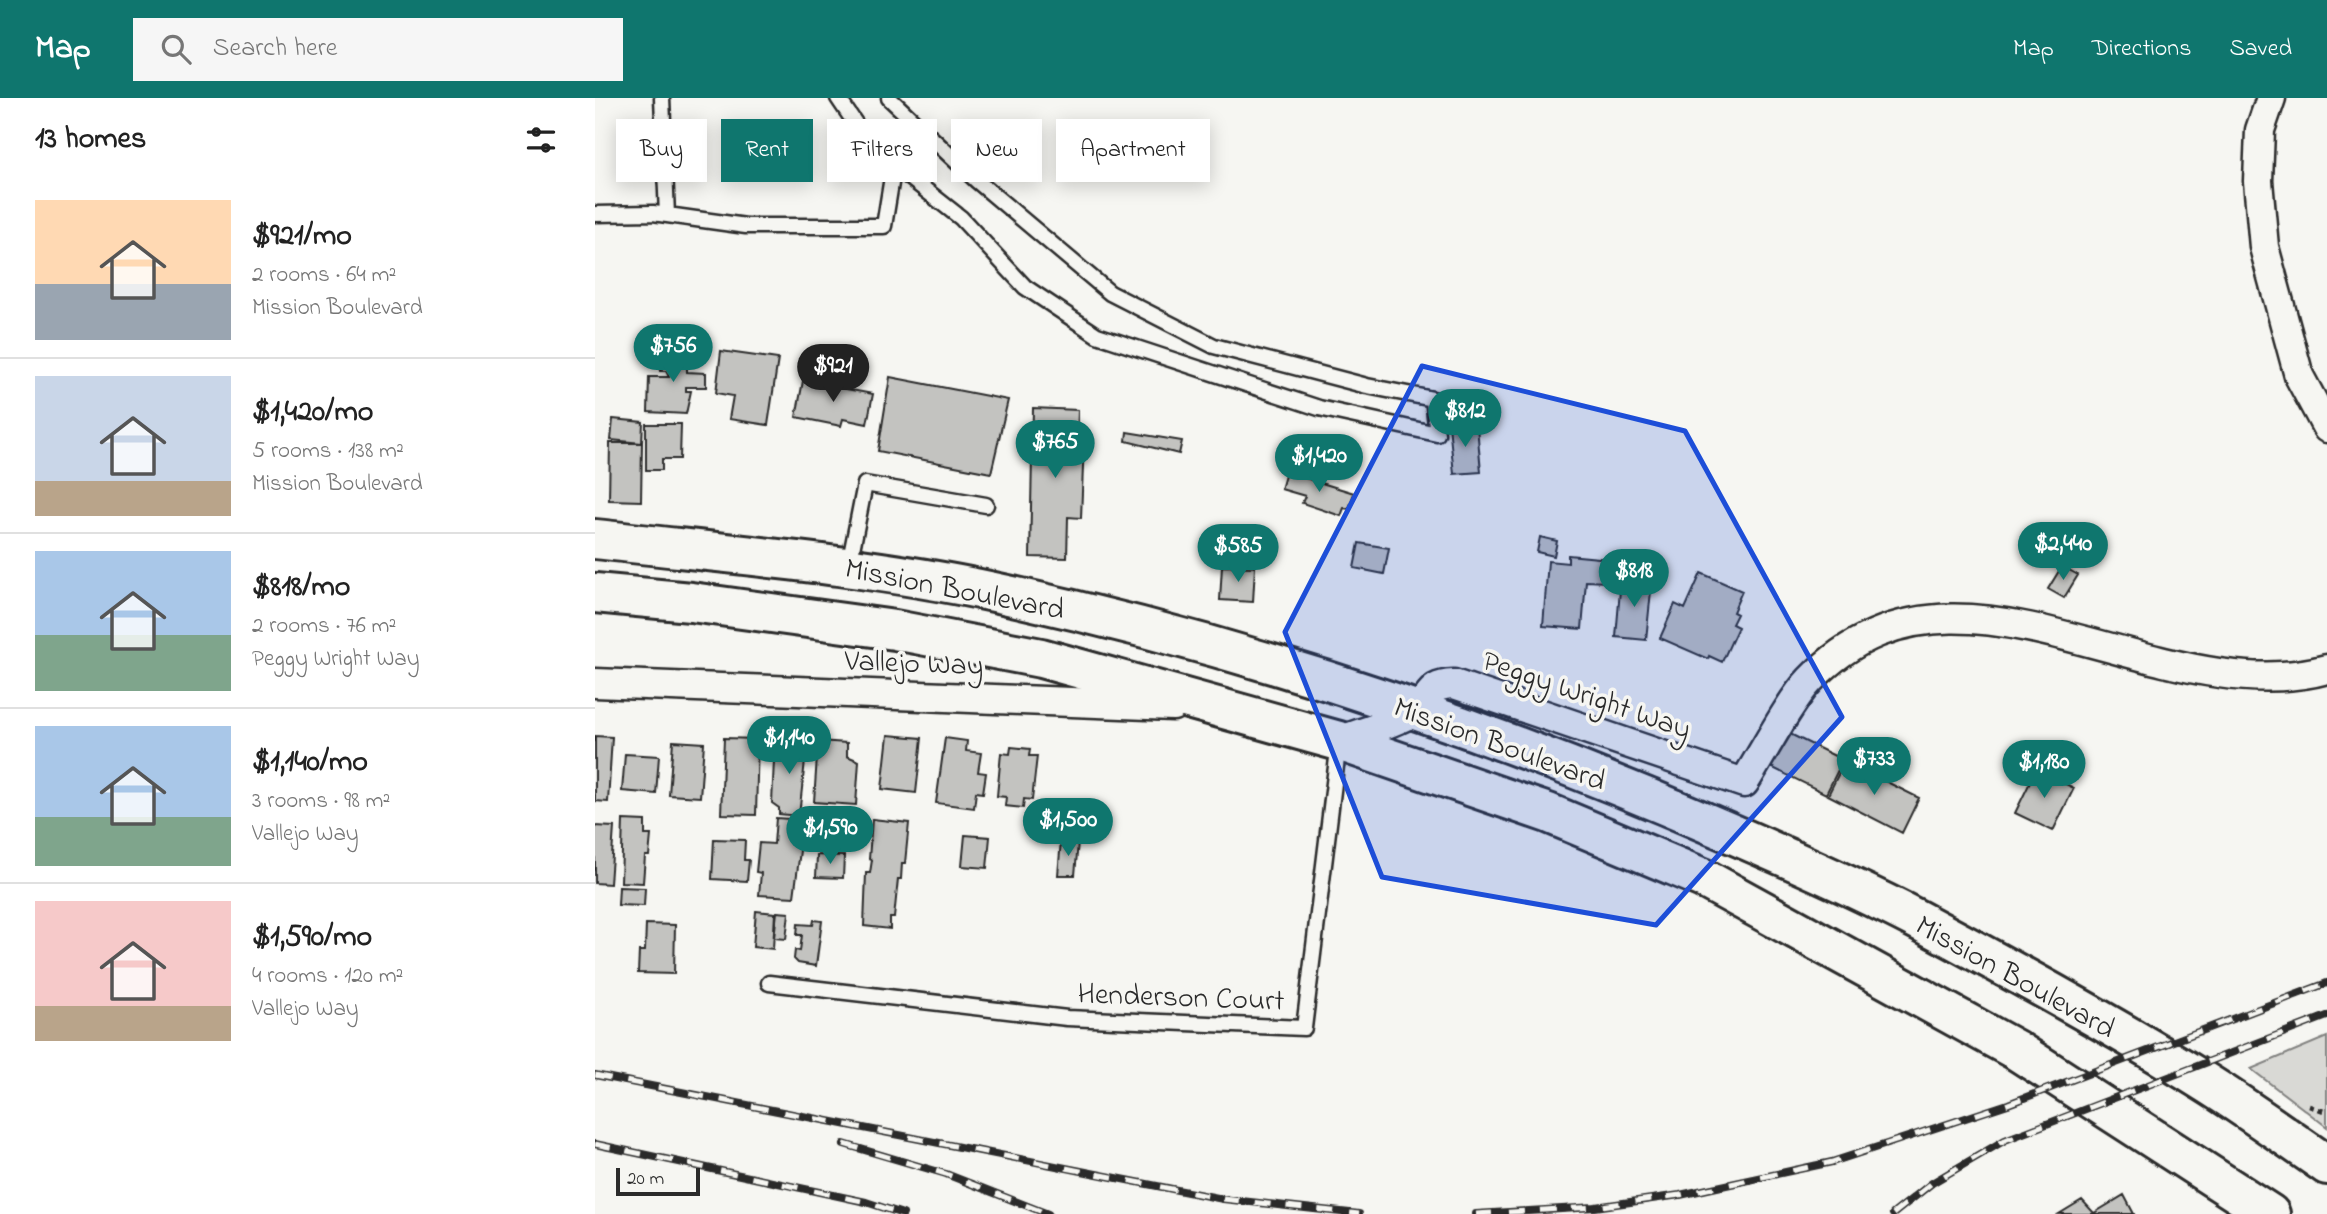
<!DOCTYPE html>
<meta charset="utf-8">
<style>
body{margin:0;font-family:"Indie Flower",sans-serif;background:#f6f6f6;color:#222;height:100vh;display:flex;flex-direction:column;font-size:26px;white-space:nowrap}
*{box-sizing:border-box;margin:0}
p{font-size:23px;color:#767676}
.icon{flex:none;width:38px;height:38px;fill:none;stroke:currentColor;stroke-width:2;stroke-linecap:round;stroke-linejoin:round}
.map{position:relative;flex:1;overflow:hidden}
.side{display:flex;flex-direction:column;background:#fff;width:595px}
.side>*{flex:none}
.top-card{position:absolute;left:21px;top:21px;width:665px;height:63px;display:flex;gap:14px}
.scale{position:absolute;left:21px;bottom:18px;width:84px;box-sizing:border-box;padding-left:7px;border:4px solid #2b2b2b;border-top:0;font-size:19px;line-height:24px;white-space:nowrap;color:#2b2b2b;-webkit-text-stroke:5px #f6f6f2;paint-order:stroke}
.price{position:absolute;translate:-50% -60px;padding:0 16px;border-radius:24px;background:#0f766e;color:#fff;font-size:23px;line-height:46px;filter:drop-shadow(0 2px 4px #0008)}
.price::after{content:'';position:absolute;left:50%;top:42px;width:21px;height:16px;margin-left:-10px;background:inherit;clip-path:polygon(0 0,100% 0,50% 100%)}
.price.on{background:#222;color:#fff}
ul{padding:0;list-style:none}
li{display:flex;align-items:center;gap:21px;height:175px;padding:0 35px}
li+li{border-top:2px solid #e0e0e0}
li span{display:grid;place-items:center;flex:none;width:196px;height:140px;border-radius:0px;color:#555}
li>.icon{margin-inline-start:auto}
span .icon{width:84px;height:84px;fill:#fffc;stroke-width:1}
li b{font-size:30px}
h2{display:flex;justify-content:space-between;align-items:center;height:84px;padding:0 35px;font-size:30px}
.chip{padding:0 24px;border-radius:0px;background:#fff;box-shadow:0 4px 18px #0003;font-size:24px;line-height:63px}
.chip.on{background:#0f766e;color:#fff}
header{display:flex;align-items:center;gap:42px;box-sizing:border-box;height:98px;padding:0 35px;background:#0f766e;color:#fff}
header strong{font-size:33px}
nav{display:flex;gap:38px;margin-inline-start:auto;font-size:24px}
.search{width:490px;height:63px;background:#f6f6f6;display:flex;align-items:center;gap:18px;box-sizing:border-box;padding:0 24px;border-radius:0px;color:#767676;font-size:26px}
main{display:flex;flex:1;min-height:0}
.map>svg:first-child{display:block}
.green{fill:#d9d9d5;stroke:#828280;stroke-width:2}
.building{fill:#c3c3c0;stroke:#2b2b2b;stroke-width:2}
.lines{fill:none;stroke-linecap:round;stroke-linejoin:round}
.lane-casing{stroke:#2b2b2b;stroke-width:19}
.street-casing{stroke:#2b2b2b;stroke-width:33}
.primary-casing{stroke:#2b2b2b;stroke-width:44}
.path{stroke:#2b2b2b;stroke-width:4.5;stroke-dasharray:5 5;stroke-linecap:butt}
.lane{stroke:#f6f6f2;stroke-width:14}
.street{stroke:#f6f6f2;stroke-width:28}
.primary{stroke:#f6f6f2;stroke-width:38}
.rail-casing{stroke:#2b2b2b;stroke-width:8}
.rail{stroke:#f6f6f2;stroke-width:5;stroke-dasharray:16;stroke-linecap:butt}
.marked{fill:#1d4ed8;fill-opacity:0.2;stroke:#1d4ed8;stroke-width:5;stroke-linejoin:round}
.labels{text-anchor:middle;stroke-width:7;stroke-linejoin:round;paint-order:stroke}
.street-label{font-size:30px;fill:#2b2b2b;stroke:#f6f6f2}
</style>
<header>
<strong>Map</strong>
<div class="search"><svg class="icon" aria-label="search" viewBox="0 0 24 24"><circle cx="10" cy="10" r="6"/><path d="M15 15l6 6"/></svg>Search here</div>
<nav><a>Map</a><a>Directions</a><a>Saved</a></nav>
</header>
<main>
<section class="side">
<h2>13 homes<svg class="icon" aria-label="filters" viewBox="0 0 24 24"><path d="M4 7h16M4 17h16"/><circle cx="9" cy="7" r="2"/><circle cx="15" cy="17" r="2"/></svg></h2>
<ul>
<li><span style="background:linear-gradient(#ffd9b3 60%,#9aa5b1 0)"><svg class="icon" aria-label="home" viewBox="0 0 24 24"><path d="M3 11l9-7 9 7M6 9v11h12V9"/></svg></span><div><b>$921/mo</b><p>2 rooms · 64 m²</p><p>Mission Boulevard</p></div></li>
<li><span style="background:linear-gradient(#c9d6e8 75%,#b9a48a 0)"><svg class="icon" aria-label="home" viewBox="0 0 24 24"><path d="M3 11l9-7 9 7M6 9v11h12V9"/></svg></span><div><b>$1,420/mo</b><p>5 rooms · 138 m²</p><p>Mission Boulevard</p></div></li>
<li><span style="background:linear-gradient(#a9c7e8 60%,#7fa58c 0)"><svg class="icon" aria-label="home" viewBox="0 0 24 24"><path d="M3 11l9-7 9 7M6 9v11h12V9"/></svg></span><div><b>$818/mo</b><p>2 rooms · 76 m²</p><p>Peggy Wright Way</p></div></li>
<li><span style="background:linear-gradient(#a9c7e8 65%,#7fa58c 0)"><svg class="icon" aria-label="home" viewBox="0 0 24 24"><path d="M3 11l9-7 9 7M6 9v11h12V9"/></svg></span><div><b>$1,140/mo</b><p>3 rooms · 98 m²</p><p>Vallejo Way</p></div></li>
<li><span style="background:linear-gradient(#f6c9c9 75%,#b9a48a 0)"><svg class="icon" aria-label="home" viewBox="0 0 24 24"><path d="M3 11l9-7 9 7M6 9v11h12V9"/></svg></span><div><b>$1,590/mo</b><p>4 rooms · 120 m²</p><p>Vallejo Way</p></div></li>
</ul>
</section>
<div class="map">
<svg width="1732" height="1116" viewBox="0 0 1732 1116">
<rect width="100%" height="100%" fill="#f6f6f2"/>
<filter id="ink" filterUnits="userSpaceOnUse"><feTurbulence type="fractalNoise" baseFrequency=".0143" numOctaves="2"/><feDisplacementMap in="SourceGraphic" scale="14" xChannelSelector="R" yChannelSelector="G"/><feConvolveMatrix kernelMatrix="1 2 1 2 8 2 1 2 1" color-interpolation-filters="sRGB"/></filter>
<g filter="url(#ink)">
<!-- green -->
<path class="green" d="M1732,939V1029L1656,971Z"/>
<!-- building -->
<path class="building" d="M66,251H92V274L111,275V289H91V293H96L91,316L53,314L54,279H74L71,273H65Z
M126,253L183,261L173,327L134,321L138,298L121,295Z
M295,279L413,302L396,375L283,353Z
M208,283L278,296L272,326L248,321L246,328L201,319Z
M438,310L483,312L482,342H489L486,420L473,419L472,460L435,459Z
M18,321L48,324L47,345L16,342Z
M51,326H86L85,361H67V372H51Z
M867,326L868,328H882L886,374L859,376L854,327Z
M532,334L587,343L584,356L531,343Z
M15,345H47L46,403L14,402Z
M691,374L759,395L754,411L749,410L746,418L707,405L710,398L686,391Z
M945,439L962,443L959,458L942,454Z
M764,445L794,450L789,476L759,470Z
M973,457L1014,461L1012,484L991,483L987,531L948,528L953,463L973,465Z
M627,468L660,469L658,504L625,502Z
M1467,468L1483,477L1469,500L1453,491Z
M1106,475L1147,493L1138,514L1142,516L1137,526L1143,529L1127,564L1114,558L1113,561L1065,540L1080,506L1090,511Z
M1026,480L1057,483L1051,542L1021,539Z
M1191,634L1248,662L1231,696L1174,668Z
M293,637L327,640L321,695L287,691Z
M0,638L17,639L13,704L0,703Z
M129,640L163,641L161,717L126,716Z
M350,640L372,643L371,653L386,655L383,674L391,675L388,695L381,694L379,710L341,705Z
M180,641L212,644L204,718L184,716V710L177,705Z
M78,643L109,645L105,699L74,697Z
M223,643L252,645V658L264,663L261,707L219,704Z
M416,649L435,651L434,658H442L437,702L429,701L428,710L410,708L411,699L402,698L406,655L415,656Z
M30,656L64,658L61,696L27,693Z
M1250,663L1324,700L1307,735L1233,697Z
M1441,672L1479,690L1458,733L1420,715Z
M181,720L209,722L199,799L164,797L166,775L161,774L164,745L179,746Z
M277,721L314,725L310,765H307L306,781H303L299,820H295V831L269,828L271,775H275L277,762L274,761Z
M28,722L50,723V737H56L54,758H50L48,785L26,784Z
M0,728L19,729L15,786L0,785Z
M370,737L395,739L392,770L367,768Z
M119,741L150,742L149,762H154L152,783L117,781Z
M466,742L483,744L480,777H463Z
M222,757L249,758L248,780L221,779Z
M24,789L50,790L49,808L23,807Z
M161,813L180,815L178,851L158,849Z
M182,814L194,815L191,841L179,840Z
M219,822L227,823L221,868L203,865L199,861L200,852L205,853L207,837H202L203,826L218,827Z
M51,826L80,827L79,876L43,875L44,853H50Z
M1529,1097L1539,1116H1464L1487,1102L1499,1115Z"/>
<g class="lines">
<defs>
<path id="lane" d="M67,0L72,117
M243,0L276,49L366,120L430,189L502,237L724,310L842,336L838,301L772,288L619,248L515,195L382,83L294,0
M0,116L58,115L151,128H289L299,67
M254,467L270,386L391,407
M174,885L472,920L709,930L744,644"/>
<path id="street" d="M1676,0L1665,32L1663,83L1669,149L1704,278L1732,330
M0,585L578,608
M744,643C762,636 808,622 821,612C838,598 832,587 859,586L1149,685C1167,657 1194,604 1215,582C1362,428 1562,618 1732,571"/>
<path id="primary" d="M0,441C133,456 267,466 399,494C645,547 888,628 1119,728C1187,757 1256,787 1323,822C1418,873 1516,926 1608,983C1650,1009 1691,1039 1732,1067
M0,495L96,504L300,532L446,560L744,643L953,715L1108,780L1421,952L1675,1116"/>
</defs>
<!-- lane casing -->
<use href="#lane" class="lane-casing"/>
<!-- street casing -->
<use href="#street" class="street-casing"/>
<!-- primary casing -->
<use href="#primary" class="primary-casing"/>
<!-- path -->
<path class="path" d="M1714,1008L1732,1014"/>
<!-- lane -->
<use href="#lane" class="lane"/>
<!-- street -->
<use href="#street" class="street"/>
<!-- primary -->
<use href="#primary" class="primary"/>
<defs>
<path id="rail" d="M0,977L628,1101L764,1116
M0,1046L271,1104L308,1116
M249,1046L351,1076L453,1116
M881,1116L1000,1109L1085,1097L1237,1064L1413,1006L1732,885
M1298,1116L1337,1085L1410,1042L1732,918"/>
</defs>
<!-- rail casing -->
<use href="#rail" class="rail-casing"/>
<!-- rail -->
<use href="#rail" class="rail"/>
</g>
</g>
<!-- marked area -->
<path class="marked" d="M827,268L1090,333L1247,619L1061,827L787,779L690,534Z"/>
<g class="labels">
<!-- street labels -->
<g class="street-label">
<text transform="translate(360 490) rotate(11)" y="10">Mission Boulevard</text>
<text transform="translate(319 564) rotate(2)" y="10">Vallejo Way</text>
<text transform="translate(992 596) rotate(19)" y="10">Peggy Wright Way</text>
<text transform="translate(905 645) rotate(20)" y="10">Mission Boulevard</text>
<text transform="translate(1421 878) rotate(29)" y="10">Mission Boulevard</text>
<text transform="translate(586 898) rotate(2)" y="10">Henderson Court</text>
</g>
</g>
</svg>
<div class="scale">20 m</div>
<b class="price" style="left:78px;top:286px">$756</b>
<b class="price on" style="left:238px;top:306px">$921</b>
<b class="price" style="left:870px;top:351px">$812</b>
<b class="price" style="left:460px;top:382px">$765</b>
<b class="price" style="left:724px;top:396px">$1,420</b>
<b class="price" style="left:1468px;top:484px">$2,440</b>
<b class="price" style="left:643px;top:486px">$585</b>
<b class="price" style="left:1039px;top:511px">$818</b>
<b class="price" style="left:194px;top:678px">$1,140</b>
<b class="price" style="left:1279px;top:699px">$733</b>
<b class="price" style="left:1449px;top:702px">$1,180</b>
<b class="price" style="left:473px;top:760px">$1,500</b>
<b class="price" style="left:235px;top:768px">$1,590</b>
<div class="top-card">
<a class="chip">Buy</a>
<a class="chip on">Rent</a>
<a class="chip">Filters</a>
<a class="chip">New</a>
<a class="chip">Apartment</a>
</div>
</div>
</main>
